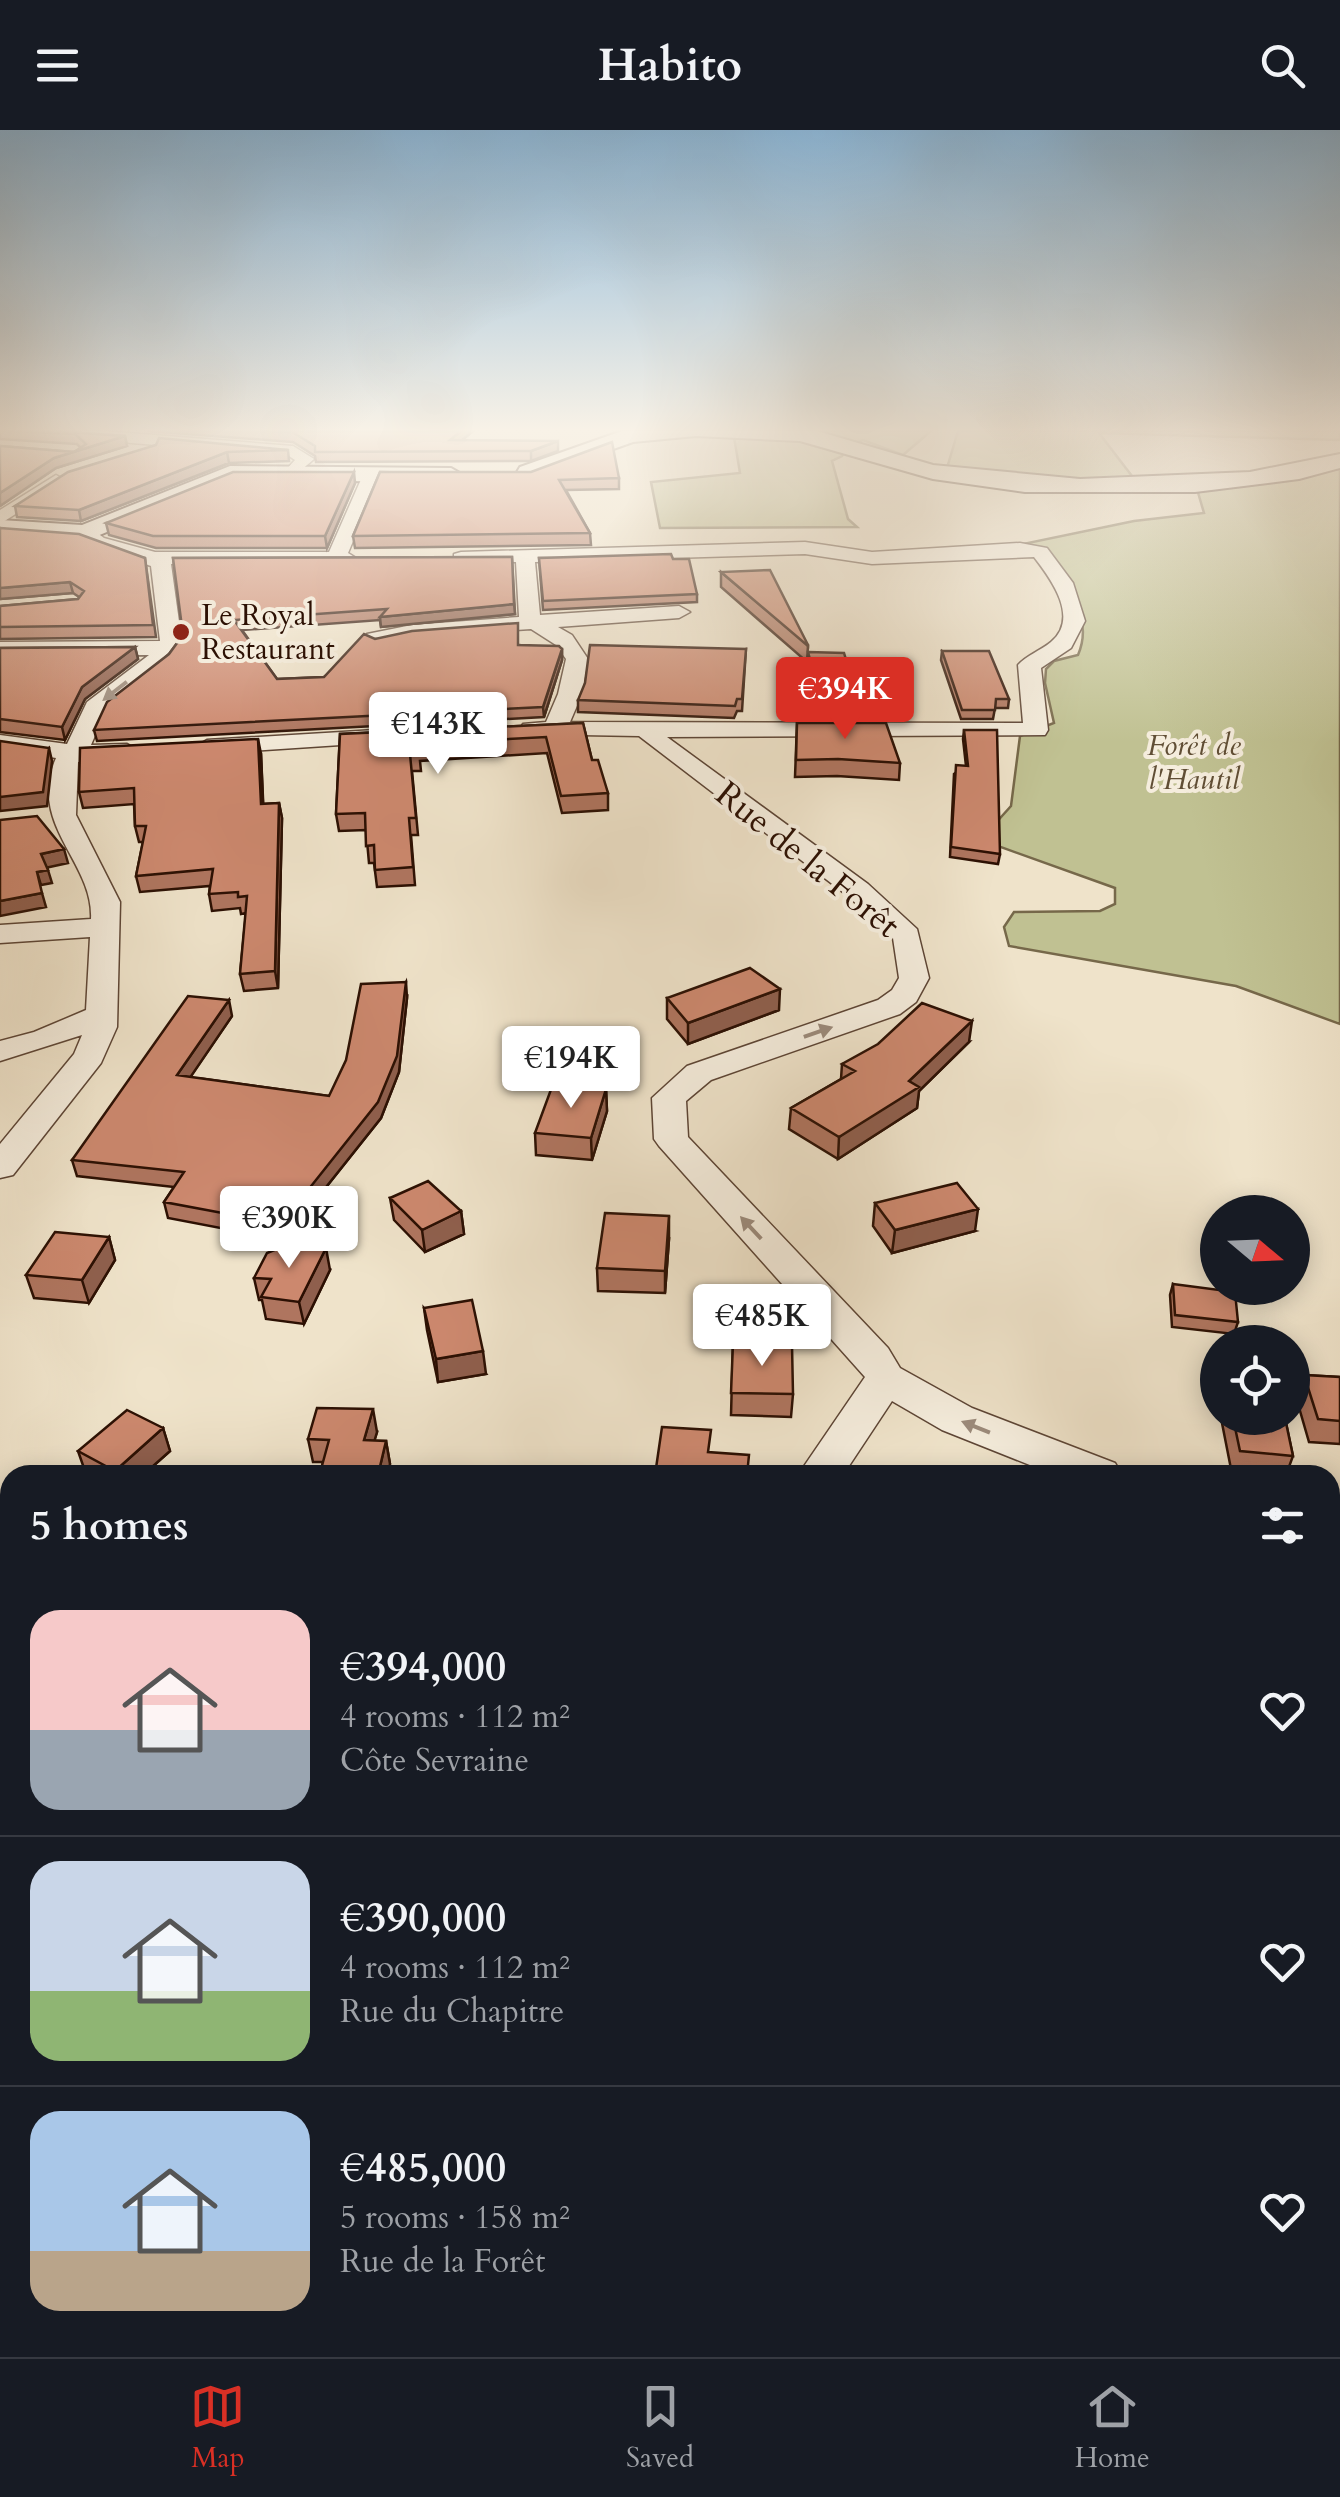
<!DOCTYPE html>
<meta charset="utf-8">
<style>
body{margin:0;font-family:Cardo,serif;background:#242831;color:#f1f3f6;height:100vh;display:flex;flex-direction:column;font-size:38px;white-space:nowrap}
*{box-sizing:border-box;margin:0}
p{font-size:32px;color:#9ea1a6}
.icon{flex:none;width:55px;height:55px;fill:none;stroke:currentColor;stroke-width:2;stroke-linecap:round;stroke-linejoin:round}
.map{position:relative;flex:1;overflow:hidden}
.sheet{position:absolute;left:0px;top:1335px;width:1340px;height:892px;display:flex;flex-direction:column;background:#171b24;border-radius:30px 30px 0 0;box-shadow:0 5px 25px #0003}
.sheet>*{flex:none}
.needle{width:65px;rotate:109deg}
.controls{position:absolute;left:1200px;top:1065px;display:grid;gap:20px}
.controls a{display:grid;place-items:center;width:110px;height:110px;border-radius:50%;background:#171b24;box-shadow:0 5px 25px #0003;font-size:50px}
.price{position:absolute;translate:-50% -85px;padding:0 22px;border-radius:10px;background:#fff;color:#222;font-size:32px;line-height:65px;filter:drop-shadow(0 2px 5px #0008)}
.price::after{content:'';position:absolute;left:50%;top:60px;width:30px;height:22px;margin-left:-15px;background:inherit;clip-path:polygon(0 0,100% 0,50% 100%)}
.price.on{background:#d93025;color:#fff}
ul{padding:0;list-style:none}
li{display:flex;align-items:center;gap:30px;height:250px;padding:0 30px}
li+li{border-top:2px solid #363941}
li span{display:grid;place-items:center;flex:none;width:280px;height:200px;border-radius:30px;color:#555}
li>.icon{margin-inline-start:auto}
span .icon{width:120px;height:120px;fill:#fffc;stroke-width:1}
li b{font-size:42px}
h2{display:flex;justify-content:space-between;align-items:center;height:120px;padding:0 30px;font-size:42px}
header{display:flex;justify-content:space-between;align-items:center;height:130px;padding:0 30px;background:#171b24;font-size:45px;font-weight:600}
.tabs{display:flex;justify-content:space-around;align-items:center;height:140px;border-top:2px solid #363941;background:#171b24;font-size:28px;color:#9ea1a6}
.tabs a{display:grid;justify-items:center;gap:5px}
.tabs .on{color:#d93025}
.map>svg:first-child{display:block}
.green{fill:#c0c192;stroke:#76684a;stroke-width:2.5}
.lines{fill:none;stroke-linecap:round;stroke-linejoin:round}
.street-casing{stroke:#5d4535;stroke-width:3}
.secondary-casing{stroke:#2c1003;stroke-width:4}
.street{fill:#f5eddd;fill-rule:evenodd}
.secondary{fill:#f5eddd;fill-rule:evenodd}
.wall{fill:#af755f;stroke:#2c1003;stroke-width:2.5}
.shaded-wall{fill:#8f5f4d;stroke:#2c1003;stroke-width:2.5}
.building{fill:#cc886e;stroke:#2c1003;stroke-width:2.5}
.oneway{fill:#9b8a7b}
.poi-dot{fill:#8f2418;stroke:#f5eddd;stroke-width:4}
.labels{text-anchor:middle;stroke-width:8;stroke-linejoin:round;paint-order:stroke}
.far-poi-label{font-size:30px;fill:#2c1003;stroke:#f5eddd;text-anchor:start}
.far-park-label{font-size:30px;font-style:italic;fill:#604e35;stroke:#f5eddd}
.street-label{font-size:35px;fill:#2c1003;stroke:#f5eddd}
</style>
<header><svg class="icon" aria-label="menu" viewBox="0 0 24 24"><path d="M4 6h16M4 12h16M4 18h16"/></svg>Habito<svg class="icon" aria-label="search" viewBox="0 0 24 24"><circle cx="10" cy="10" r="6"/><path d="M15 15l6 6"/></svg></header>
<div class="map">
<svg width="1340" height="2227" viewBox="0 0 1340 2227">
<rect width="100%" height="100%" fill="#efe3ca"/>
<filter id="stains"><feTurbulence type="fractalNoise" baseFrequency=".002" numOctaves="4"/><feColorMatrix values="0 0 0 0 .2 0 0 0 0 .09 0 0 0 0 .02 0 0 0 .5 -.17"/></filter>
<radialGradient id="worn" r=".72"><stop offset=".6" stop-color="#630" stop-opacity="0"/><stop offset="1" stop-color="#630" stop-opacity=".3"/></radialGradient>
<!-- green -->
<path class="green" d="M733,301H931L903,325L863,310L847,316L842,326L832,331L848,389L857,397L660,398L651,352L740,343Z
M958,301H1340V310L1099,303L1135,350L1005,347L947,338Z
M1340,339V894L1236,856L1009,816L1004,797L1014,782L1100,781L1115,774V758L995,715L984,706L1011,676L1020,606L1054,593L1045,553L1046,539L1054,531L1078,525C1097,481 1056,436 1018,415L1134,391L1204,383L1197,359Z"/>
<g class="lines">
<defs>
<path id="street" d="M39,301H104L293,316L314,329L293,347L284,342L295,330L289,326L47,306Z
M372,340L381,345L348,423L356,428L353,432L171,434L182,513L169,531L106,580L91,615L127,614L139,621L127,628L78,632L76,685L120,772L117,897L101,933L13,1045L0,1048V1014L74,924L82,905L0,931V911L34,902L86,880L90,807L0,813V795L91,789C94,732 27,695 56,628L0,619V605L67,614L87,572L149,525L0,526V512L160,511L151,436L90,416L78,407V399H92L104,408L155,422H329L363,345Z
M56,345L65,350L62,354L0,394V380Z
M805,412L872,422L1020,413L1047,418L1073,453L1085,491L1071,518L1041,538L1048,600L1045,605L667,607L868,754L917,799L929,848L916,872L900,884L711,950L686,971L688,1007L888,1218L900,1238L972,1278L1115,1333L1122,1345H1055L942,1300L892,1271L843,1345H798L865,1247L659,1016L654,1009L652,968L687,936L878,870L892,860L899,848L893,808L848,766L639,606L523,604L520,599L523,594L546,592L558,564L566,529L556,515L531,499L412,507L375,516L364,509L367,504L412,495L519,487L516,432H454V424L461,422ZM805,424L872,434L1034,427C1051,449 1080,488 1051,512C1040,521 1027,525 1018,535L1023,593L570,592L582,564L588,529L572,505L558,497L679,488L690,482L679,476L540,485L535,432Z
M392,599L404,606L401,611L207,624L195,617L207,610Z
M1330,1389L1340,1391V1427L1330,1425Z
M0,1810L10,1813V1869L0,1866Z
M1330,2185L1340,2189V2227H1271L1275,2218H1330Z
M351,2218H426L430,2227H355Z
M821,2218H887L889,2227H823Z"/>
<path id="secondary" d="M622,301H817L933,335L1080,349L1250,342L1340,324V338L1299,349L1195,362H1025L933,349L800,311L696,306L633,312L529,349L517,342L520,337Z
M230,336L451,338L463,345L451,352L233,350L85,411L0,406V390L82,395Z"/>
</defs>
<!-- street casing -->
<use href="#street" class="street-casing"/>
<!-- secondary casing -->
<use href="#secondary" class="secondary-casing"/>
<!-- street -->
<use href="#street" class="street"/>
<!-- secondary -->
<use href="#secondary" class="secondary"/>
</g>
<!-- wall -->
<path class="wall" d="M0,301H52L125,306L127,316L56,338L0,376V316L74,322L81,318L77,314L0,309Z
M147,301H473L462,310L558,321L531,331L316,332L315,326L293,312Z
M156,315L288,320L289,331L229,333L81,391L17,387L15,376Z
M380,342L619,348V359L566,360L590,403L591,415L355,418L353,406Z
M355,353L327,418H156L109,405L106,393Z
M0,398L145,428L156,507L0,509V476L78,469L79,467L73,463L0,469Z
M512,427L515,484L381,497L380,490L242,500L277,549L324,547L375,509L519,515L562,519V530L544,587L97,611L94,600L169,524L183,505L173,428Z
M539,428L673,429L697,464V472L543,480Z
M721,442L808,515L807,532L721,457Z
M135,517L138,529L85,569L65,610L0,602V518Z
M746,519L742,581H737L734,588L578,582V570Z
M942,521L1009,569L1008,578H995L993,589H961L941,530Z
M808,522L853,553L878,579L877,589L797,588L798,564L817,566L807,531Z
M583,593L592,630L608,663V680L562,683L547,623L420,631L421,641H412L418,705H411L415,755L377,757L374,733H369L366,700L339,701L336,684L340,604Z
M797,593L900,633L899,650L837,646L795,647Z
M964,600L1000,724L998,734L950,727L954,644L966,636L963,609Z
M261,624L263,674L279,673L282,688L278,858L244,861L240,844L246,783L241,784L240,778L212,781L209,764L210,756L140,762L136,746L143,712H139L135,696L134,674L83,678L79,662Z
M407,868L399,942L381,988L284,1110L168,1088L164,1072L174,1057L77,1046L72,1030L232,886L190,947L329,966Z
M667,868L779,880L688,914L667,889Z
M969,912L919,961L917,978L838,1029L789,999L791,978L841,949L842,934Z
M606,959L607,981L592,1030L536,1025L535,1003Z
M390,1068L461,1081L464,1104L425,1122L394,1090Z
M875,1073L975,1101L892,1123L873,1096Z
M109,1107L115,1130L89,1173L34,1168L26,1145Z
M669,1109L665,1163L598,1161L597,1138Z
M330,1140L304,1194L266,1189L262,1170H259L254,1148Z
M1173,1154L1238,1192L1234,1204L1172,1197L1170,1165Z
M424,1178L486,1244L438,1252L427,1200Z
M733,1213L793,1264L791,1287L731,1285Z
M1304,1245L1340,1247V1314L1309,1312L1296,1267Z
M1221,1288H1285L1293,1326L1286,1345L1232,1344Z
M163,1298L170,1321L143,1345L86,1344L78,1321Z
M377,1302L374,1311H386L390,1334L387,1345H320L323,1332H313L308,1309Z
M1330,1663L1340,1689V1707L1338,1710L1330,1711Z
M10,1986V2082H0V1987Z"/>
<!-- shaded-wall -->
<path class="shaded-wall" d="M461,301H473L451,319L450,310Z
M125,306L127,316L56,338L0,376V363L54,328Z
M558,311V321L531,331V321Z
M227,322L229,333L81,391L79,380Z
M354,342L355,353L327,418L325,406Z
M70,452L73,463L0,469V458Z
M514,474L515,484L381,497L380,487Z
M135,517L138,529L85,569L65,610L62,597L82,557Z
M562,519V530L544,587L543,577Z
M258,609L261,624L264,690L261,674Z
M49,618L52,631L47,676L0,681V667Z
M279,673L282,688L278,858L275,841Z
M64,719L68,733L45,738L41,724Z
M48,740L52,753L41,755L37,742Z
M42,763L46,777L0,786V771Z
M406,852L407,868L399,942L381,988L284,1110L281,1094Z
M780,859L779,880L688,914V893Z
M229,870L232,886L181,961L177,945Z
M972,891L969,912L919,961L917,978L838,1029L839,1007L909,951Z
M606,959L607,981L592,1030L591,1008Z
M978,1079L975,1101L892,1123L895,1100Z
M461,1081L464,1104L425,1122L422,1100Z
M669,1086V1109L665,1163V1141Z
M109,1107L115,1130L89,1173L82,1150Z
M326,1118L330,1140L304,1194L299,1172Z
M483,1221L486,1244L438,1252L436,1229Z
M373,1279L377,1302L368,1333L364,1310Z
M163,1298L170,1321L143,1345H116L115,1341Z
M386,1311L390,1334L387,1345H378Z
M1340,2075V2084L1330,2090V2081Z
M114,2218H128L126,2227H112Z
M554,2218H561L558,2227H551Z"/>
<!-- building -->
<path class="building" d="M13,301H52L125,306L54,328L0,363V316L74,322L86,314L75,304Z
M268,301H461L450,310L558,311L531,321L315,322V316L292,302Z
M159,308L288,320L227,322L79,380L15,376L68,342L156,315Z
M612,312L619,348L559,350L590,403L353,406L380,342H531Z
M233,342H354L325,406H153L106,393Z
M0,398L79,404L145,428L153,495L0,497V476L78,469L84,461L70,452L0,458Z
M671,424L673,429H689L697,464L543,471L539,428Z
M512,427L514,474L380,487L387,479L234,490L277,549L324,547L364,504L375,509L412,501L518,493V515L559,516L562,519L543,577L94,600L107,572L169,524L183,505L173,428Z
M770,440L808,515V516L721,442Z
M590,515L746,519L742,569H737L735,576L578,570L585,553Z
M135,517L82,557L62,597L0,589V518Z
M942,521H989L1009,569H996L995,580H962Z
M808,522L844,523L853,553L869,552L878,579H797L798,564L820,566Z
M583,593L592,630H598L608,663L561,666L546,607L418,614L419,624H410L416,688H409L413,737L375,740L374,715L366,716L365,683L336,684L340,604Z
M797,593H886L900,633L838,629L796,630Z
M964,600H997L1000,724L951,717L956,635L968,636Z
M258,609L261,674L279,673L275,841L240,844L247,766L238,767V762L209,764L213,739L136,746L146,696H135L134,658L79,662L80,618Z
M0,611L49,618L43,662L0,667Z
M37,686L64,719L41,724L48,740L37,742L42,763L0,771V690Z
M750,838L780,859L688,893L667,868Z
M406,852L397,926L378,972L281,1094L164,1072L184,1042L72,1030L188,866L229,870L177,945L329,966L346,930L361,854Z
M922,873L972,891L909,951L919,957L839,1007L791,978L855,941L842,934L878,914Z
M553,954L606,959L591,1008L535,1003Z
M428,1051L461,1081L422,1100L390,1068Z
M957,1053L978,1079L895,1100L875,1073Z
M605,1083L669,1086L665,1141L597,1138Z
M55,1102L109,1107L82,1150L26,1145Z
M289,1114L326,1118L299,1172L261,1167L271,1149L254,1148L267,1123Z
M1173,1154L1235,1162L1238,1192L1175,1185Z
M472,1170L483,1221L436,1229L424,1178Z
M733,1213L792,1215L793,1264L731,1263Z
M1304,1245L1340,1247V1291L1318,1289Z
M317,1278L373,1279L364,1310L386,1311L378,1345L320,1343L329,1310L308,1309Z
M127,1280L163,1298L115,1341L78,1321Z
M1233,1288H1285L1293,1326L1240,1321Z
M662,1297L711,1300L708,1322L749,1325L747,1345H655Z
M1330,1663L1340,1689V1699L1330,1700Z
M10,1986V2063H0V1987Z
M1330,1988L1340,2000V2075L1330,2081Z
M3,2126H10V2218H114L112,2227H0V2142Z
M516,2218H554L551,2227H513Z"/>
<!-- one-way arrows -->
<defs><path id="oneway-solid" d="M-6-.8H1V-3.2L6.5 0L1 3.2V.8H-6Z" transform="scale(2.5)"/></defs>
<g class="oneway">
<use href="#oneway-solid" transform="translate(115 561) rotate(142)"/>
<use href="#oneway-solid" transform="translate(818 902) rotate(-19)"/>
<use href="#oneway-solid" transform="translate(751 1098) rotate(-133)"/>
<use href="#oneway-solid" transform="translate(976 1297) rotate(-158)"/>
</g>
<!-- sky -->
<linearGradient id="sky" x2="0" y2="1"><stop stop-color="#8bb7d9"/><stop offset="0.49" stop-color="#f8f2e7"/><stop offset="1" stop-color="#f8f2e7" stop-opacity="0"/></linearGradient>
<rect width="1340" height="612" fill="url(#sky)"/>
<!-- markers -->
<circle class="poi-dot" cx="181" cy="502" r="10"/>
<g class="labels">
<!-- far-poi labels -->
<g class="far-poi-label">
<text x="201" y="495">Le Royal<tspan x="201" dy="34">Restaurant</tspan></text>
</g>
<!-- far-park labels -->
<g class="far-park-label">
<text x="1194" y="625">Forêt de<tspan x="1194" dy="34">l'Hautil</tspan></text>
</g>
<!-- street labels -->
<g class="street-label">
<text transform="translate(808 729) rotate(39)" y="12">Rue de la Forêt</text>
</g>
</g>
<rect width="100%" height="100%" filter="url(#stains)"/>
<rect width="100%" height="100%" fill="url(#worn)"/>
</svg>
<div class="controls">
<a><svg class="needle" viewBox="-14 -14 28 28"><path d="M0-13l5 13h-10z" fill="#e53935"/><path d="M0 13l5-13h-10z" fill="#9ea1a6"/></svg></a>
<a><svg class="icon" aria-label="locate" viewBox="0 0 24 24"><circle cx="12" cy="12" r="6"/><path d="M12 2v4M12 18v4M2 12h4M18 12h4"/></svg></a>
</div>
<b class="price on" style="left:845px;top:612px">€394K</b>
<b class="price" style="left:438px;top:647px">€143K</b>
<b class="price" style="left:571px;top:981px">€194K</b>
<b class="price" style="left:289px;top:1141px">€390K</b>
<b class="price" style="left:762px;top:1239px">€485K</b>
<section class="sheet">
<h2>5 homes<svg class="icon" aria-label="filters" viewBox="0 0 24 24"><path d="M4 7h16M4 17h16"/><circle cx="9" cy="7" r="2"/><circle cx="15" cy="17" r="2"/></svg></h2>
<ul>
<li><span style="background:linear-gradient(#f6c9c9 60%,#9aa5b1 0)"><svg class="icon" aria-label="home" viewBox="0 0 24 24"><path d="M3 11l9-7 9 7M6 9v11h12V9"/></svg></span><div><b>€394,000</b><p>4 rooms · 112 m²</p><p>Côte Sevraine</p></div><svg class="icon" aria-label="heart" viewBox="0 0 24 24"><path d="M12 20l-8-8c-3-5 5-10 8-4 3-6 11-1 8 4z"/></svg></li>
<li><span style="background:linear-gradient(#c9d6e8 65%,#8fb573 0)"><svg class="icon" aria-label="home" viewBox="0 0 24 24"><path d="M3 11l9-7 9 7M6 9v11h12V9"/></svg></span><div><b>€390,000</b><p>4 rooms · 112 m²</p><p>Rue du Chapitre</p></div><svg class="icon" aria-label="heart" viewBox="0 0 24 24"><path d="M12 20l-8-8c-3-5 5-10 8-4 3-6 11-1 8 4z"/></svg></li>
<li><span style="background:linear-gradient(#a9c7e8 70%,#b9a48a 0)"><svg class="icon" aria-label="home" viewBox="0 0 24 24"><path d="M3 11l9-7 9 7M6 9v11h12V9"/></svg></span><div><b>€485,000</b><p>5 rooms · 158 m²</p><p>Rue de la Forêt</p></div><svg class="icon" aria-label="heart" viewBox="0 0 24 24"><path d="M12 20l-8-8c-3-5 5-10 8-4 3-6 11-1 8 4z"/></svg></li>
</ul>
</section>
</div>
<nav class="tabs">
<a class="on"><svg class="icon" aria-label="map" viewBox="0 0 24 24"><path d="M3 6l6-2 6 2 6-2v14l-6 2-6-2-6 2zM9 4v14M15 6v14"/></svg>Map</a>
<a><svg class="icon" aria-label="saved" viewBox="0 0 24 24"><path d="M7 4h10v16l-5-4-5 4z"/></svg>Saved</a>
<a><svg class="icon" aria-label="home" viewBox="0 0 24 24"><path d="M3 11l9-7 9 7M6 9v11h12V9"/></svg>Home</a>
</nav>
